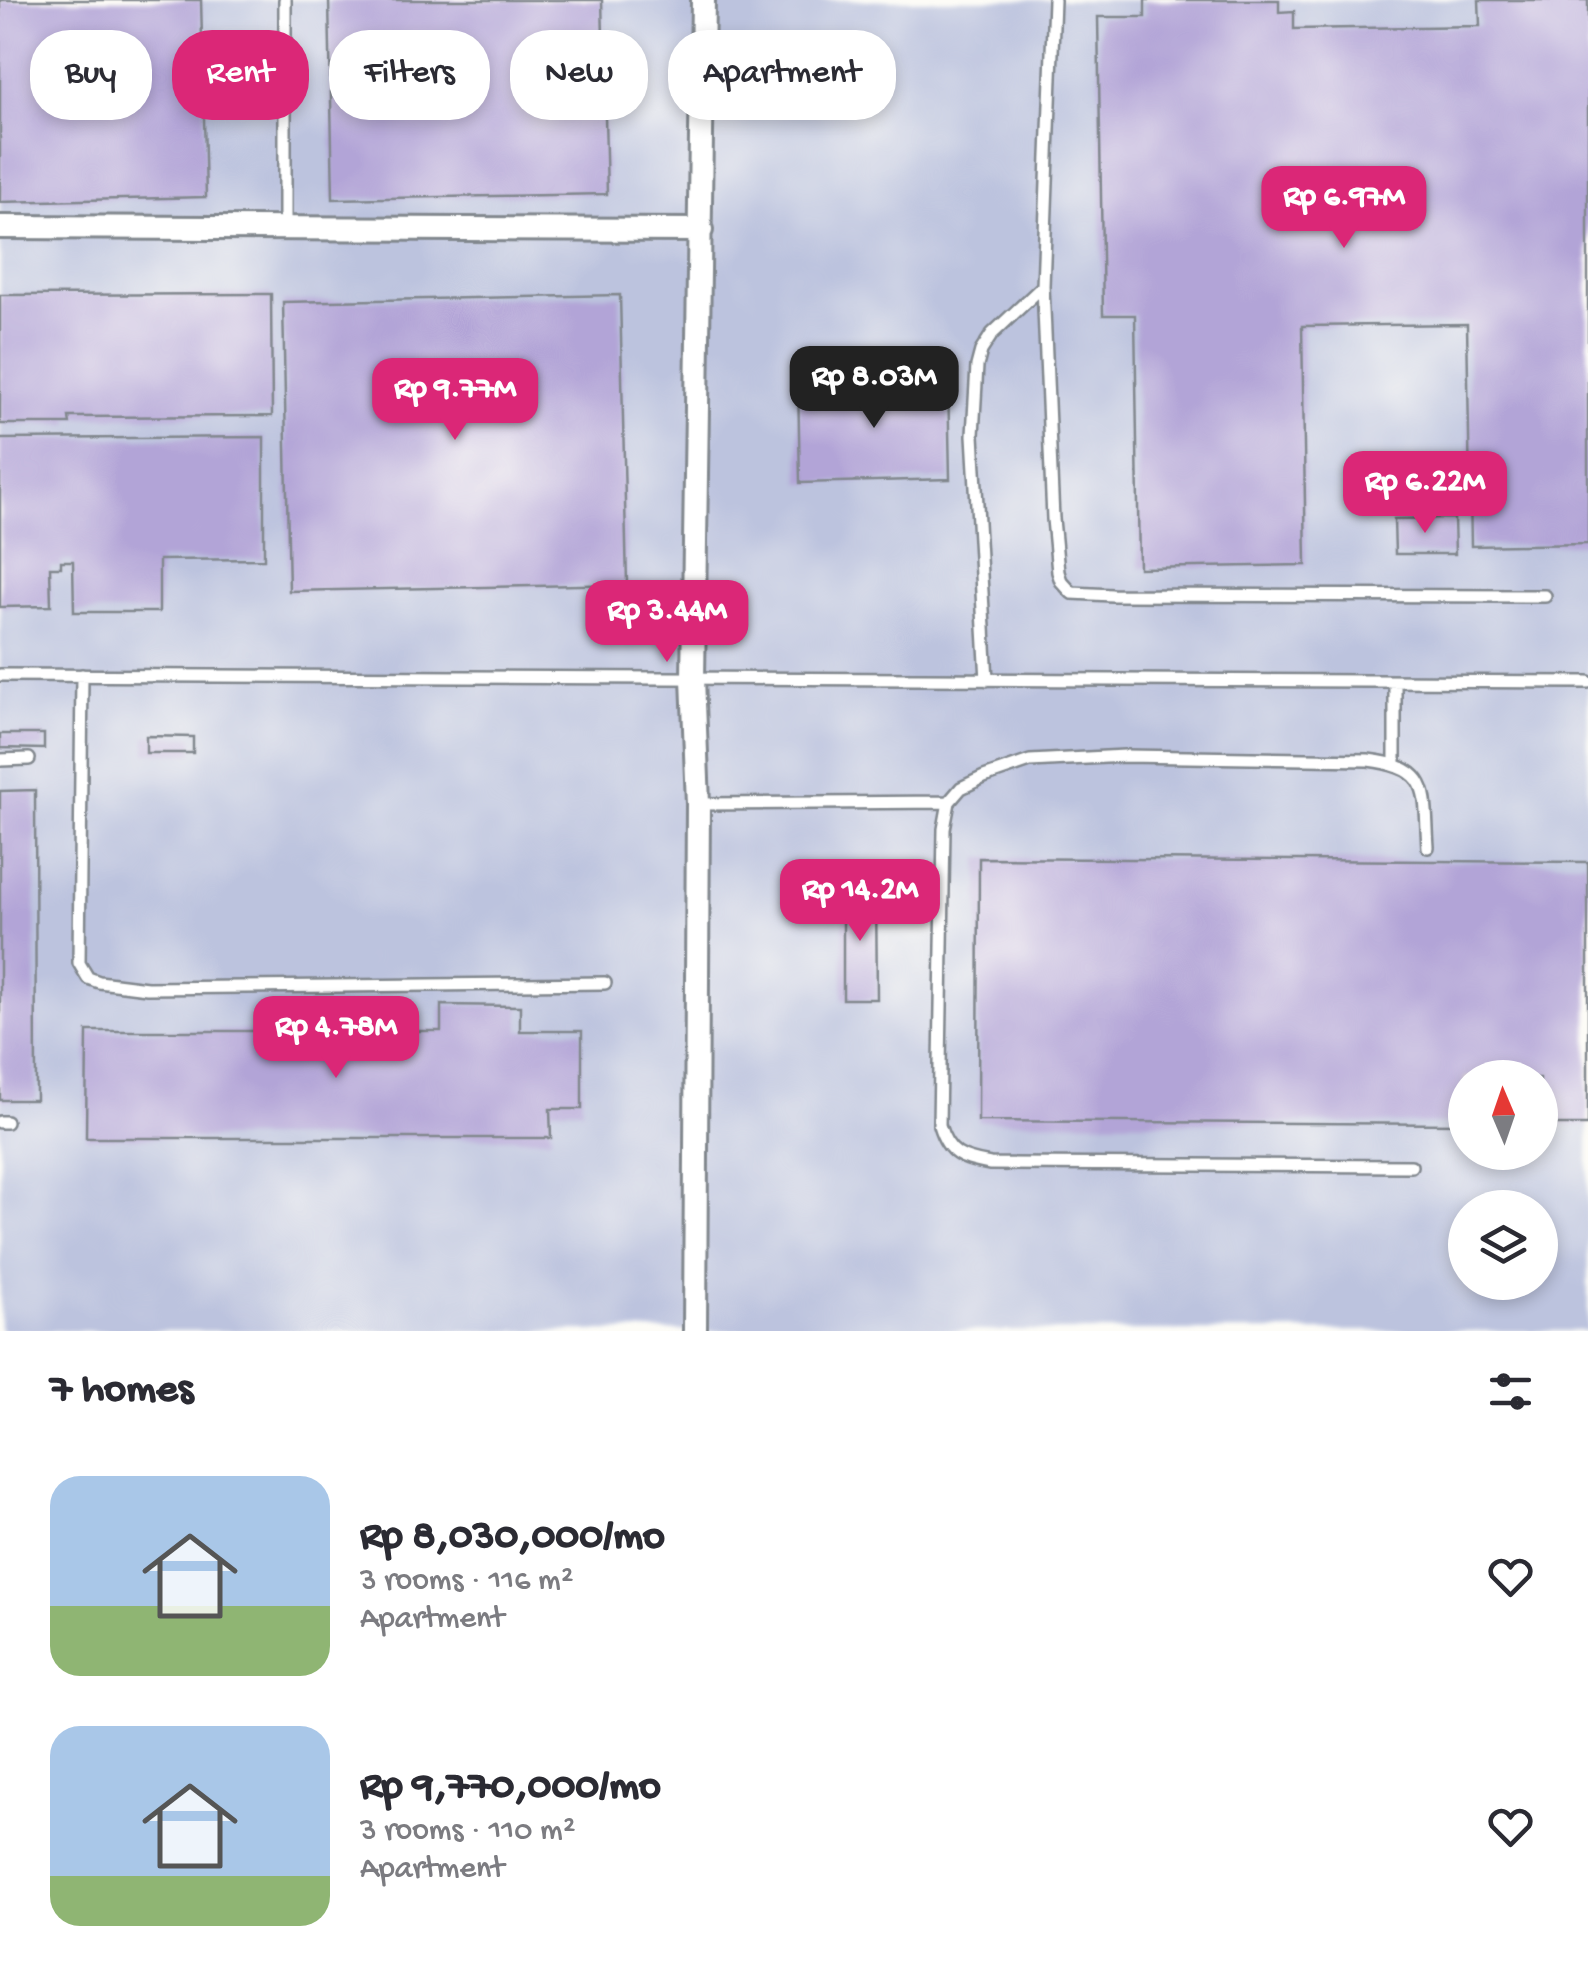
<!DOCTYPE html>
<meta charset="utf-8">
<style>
body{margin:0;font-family:"Gochi Hand",sans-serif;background:#f2f2f3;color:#2b2b33;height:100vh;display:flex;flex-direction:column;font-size:38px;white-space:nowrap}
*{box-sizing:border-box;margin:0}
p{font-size:32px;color:#7c7c81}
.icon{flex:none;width:55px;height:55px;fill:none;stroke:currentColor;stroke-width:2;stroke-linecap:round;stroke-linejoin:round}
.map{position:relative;height:1331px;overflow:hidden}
.sheet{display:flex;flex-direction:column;background:#fff;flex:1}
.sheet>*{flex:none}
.hud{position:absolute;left:30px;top:30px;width:1000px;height:90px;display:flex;gap:20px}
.needle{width:65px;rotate:358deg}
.tools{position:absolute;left:1448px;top:1060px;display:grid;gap:20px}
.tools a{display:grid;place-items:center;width:110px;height:110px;border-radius:50%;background:#fff;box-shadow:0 5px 15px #0003;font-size:50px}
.price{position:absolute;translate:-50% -85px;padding:0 22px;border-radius:20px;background:#db2777;color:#fff;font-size:32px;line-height:65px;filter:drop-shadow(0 2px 5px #0008)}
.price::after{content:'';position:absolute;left:50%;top:60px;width:30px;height:22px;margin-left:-15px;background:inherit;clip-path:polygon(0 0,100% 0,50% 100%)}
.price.current{background:#222;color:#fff}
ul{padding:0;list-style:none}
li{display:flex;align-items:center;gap:30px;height:250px;padding:0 50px}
li span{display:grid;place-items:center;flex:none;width:280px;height:200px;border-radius:30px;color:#555}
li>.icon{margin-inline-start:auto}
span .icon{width:120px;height:120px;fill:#fffc;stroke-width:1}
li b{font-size:42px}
h2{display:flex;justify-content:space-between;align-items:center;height:120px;padding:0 50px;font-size:42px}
.chip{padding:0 35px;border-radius:40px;background:#fff;box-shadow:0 5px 15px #0003;font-size:35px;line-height:90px}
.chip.current{background:#db2777;color:#fff}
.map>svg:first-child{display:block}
.industrial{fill:#bcc3de;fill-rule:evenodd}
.building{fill:#b2a4d7}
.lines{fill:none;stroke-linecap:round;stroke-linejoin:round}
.service-casing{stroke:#82888e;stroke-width:16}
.minor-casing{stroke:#82888e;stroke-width:28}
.service{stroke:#fff;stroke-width:11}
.minor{stroke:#fff;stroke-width:22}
</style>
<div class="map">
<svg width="1588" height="1331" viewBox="0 0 1588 1331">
<rect width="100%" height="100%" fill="#fdfcf7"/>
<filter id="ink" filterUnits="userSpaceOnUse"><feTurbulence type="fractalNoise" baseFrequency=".01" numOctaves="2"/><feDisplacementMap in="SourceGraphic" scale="20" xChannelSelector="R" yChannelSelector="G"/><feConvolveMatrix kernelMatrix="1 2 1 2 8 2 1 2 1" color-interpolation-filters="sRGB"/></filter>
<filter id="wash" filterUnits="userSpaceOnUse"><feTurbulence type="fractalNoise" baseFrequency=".0048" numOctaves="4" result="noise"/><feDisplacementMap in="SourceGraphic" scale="40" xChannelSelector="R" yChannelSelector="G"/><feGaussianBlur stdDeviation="2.25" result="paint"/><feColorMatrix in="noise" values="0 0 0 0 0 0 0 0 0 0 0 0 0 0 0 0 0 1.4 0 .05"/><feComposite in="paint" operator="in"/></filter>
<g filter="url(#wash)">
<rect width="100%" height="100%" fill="#eae0be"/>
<!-- industrial -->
<path class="industrial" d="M0,0H1588V1331H0ZM1465,1078H1540V1152H1465ZM1465,1208H1540V1282H1465Z"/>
<g id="blocks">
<!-- building -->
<path class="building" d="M0,0H201L206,197L0,202Z
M329,0H602L607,194L333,199Z
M1145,0H1279V12L1294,11V29L1480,26L1479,0H1588V544L1471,546L1467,324L1302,326L1306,565L1139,568L1135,315H1103L1098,17H1145Z
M271,294L272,416L69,417L70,424H0V295Z
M620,295L627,584L289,591L283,302Z
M948,379L950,479L800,483L798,382Z
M264,437V559L159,560V612H74L73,561H61V567H50L51,606L0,607V439Z
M1454,518L1455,554H1395L1394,519Z
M0,734H44V749L0,748Z
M146,736L193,737V753H146Z
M35,790L36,1100H0V791Z
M979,858L1588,862V1125H1540V1078H1465V1124L978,1121Z
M843,889H876L877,999H843Z
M441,1005L520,1006V1031H582V1109H550L551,1138H86L87,1031H441Z"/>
</g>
</g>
<g filter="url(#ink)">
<use href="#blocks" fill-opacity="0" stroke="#82888e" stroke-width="2.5"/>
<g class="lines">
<defs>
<path id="service" d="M285,0V228
M1054,0L1043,286L1053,519L1058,572L1061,581L1072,593L1112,595L1545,596
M0,675L1588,682
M82,675L79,963L88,978L99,982L147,988L605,983
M987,680L973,435L977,366L981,351L992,334L1043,286
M1395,682V764
M0,760L29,759
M698,804L949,802
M0,1122H6
M1411,1166L990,1164C962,1159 948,1155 939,1125L944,829L949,802L961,788L984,777L1030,761L1125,756L1368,760C1433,768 1424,791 1428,847"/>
<path id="minor" d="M0,227L701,230
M695,1331L698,804L693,678L703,0"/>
</defs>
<!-- service casing -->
<use href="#service" class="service-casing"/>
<!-- minor casing -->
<use href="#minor" class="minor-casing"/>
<!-- service -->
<use href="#service" class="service"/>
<!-- minor -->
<use href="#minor" class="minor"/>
</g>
</g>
</svg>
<div class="tools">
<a><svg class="needle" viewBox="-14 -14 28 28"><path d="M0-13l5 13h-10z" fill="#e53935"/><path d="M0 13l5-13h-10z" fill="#7c7c81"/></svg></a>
<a><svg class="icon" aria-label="layers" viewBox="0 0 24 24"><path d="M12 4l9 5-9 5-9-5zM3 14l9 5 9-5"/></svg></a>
</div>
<b class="price" style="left:1344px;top:251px">Rp 6.97M</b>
<b class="price current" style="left:874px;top:431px">Rp 8.03M</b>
<b class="price" style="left:455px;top:443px">Rp 9.77M</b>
<b class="price" style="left:1425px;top:536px">Rp 6.22M</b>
<b class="price" style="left:667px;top:665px">Rp 3.44M</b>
<b class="price" style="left:860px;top:944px">Rp 14.2M</b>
<b class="price" style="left:336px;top:1081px">Rp 4.78M</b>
<div class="hud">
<a class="chip">Buy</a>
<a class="chip current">Rent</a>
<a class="chip">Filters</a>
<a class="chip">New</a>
<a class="chip">Apartment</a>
</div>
</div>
<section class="sheet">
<h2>7 homes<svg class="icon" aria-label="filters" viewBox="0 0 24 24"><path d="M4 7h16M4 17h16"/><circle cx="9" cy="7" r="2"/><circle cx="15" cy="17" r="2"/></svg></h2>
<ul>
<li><span style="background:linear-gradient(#a9c7e8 65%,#8fb573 0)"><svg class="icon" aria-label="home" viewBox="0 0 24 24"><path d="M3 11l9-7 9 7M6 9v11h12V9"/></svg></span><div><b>Rp 8,030,000/mo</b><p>3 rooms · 116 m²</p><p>Apartment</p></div><svg class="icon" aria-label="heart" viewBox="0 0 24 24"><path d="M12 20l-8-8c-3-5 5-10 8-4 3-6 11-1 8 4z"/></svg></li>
<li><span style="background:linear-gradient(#a9c7e8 75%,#8fb573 0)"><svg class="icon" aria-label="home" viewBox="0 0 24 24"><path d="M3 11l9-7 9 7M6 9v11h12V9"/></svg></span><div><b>Rp 9,770,000/mo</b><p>3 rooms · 110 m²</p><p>Apartment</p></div><svg class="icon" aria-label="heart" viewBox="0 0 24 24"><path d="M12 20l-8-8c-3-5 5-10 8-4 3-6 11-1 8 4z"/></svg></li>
</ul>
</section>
